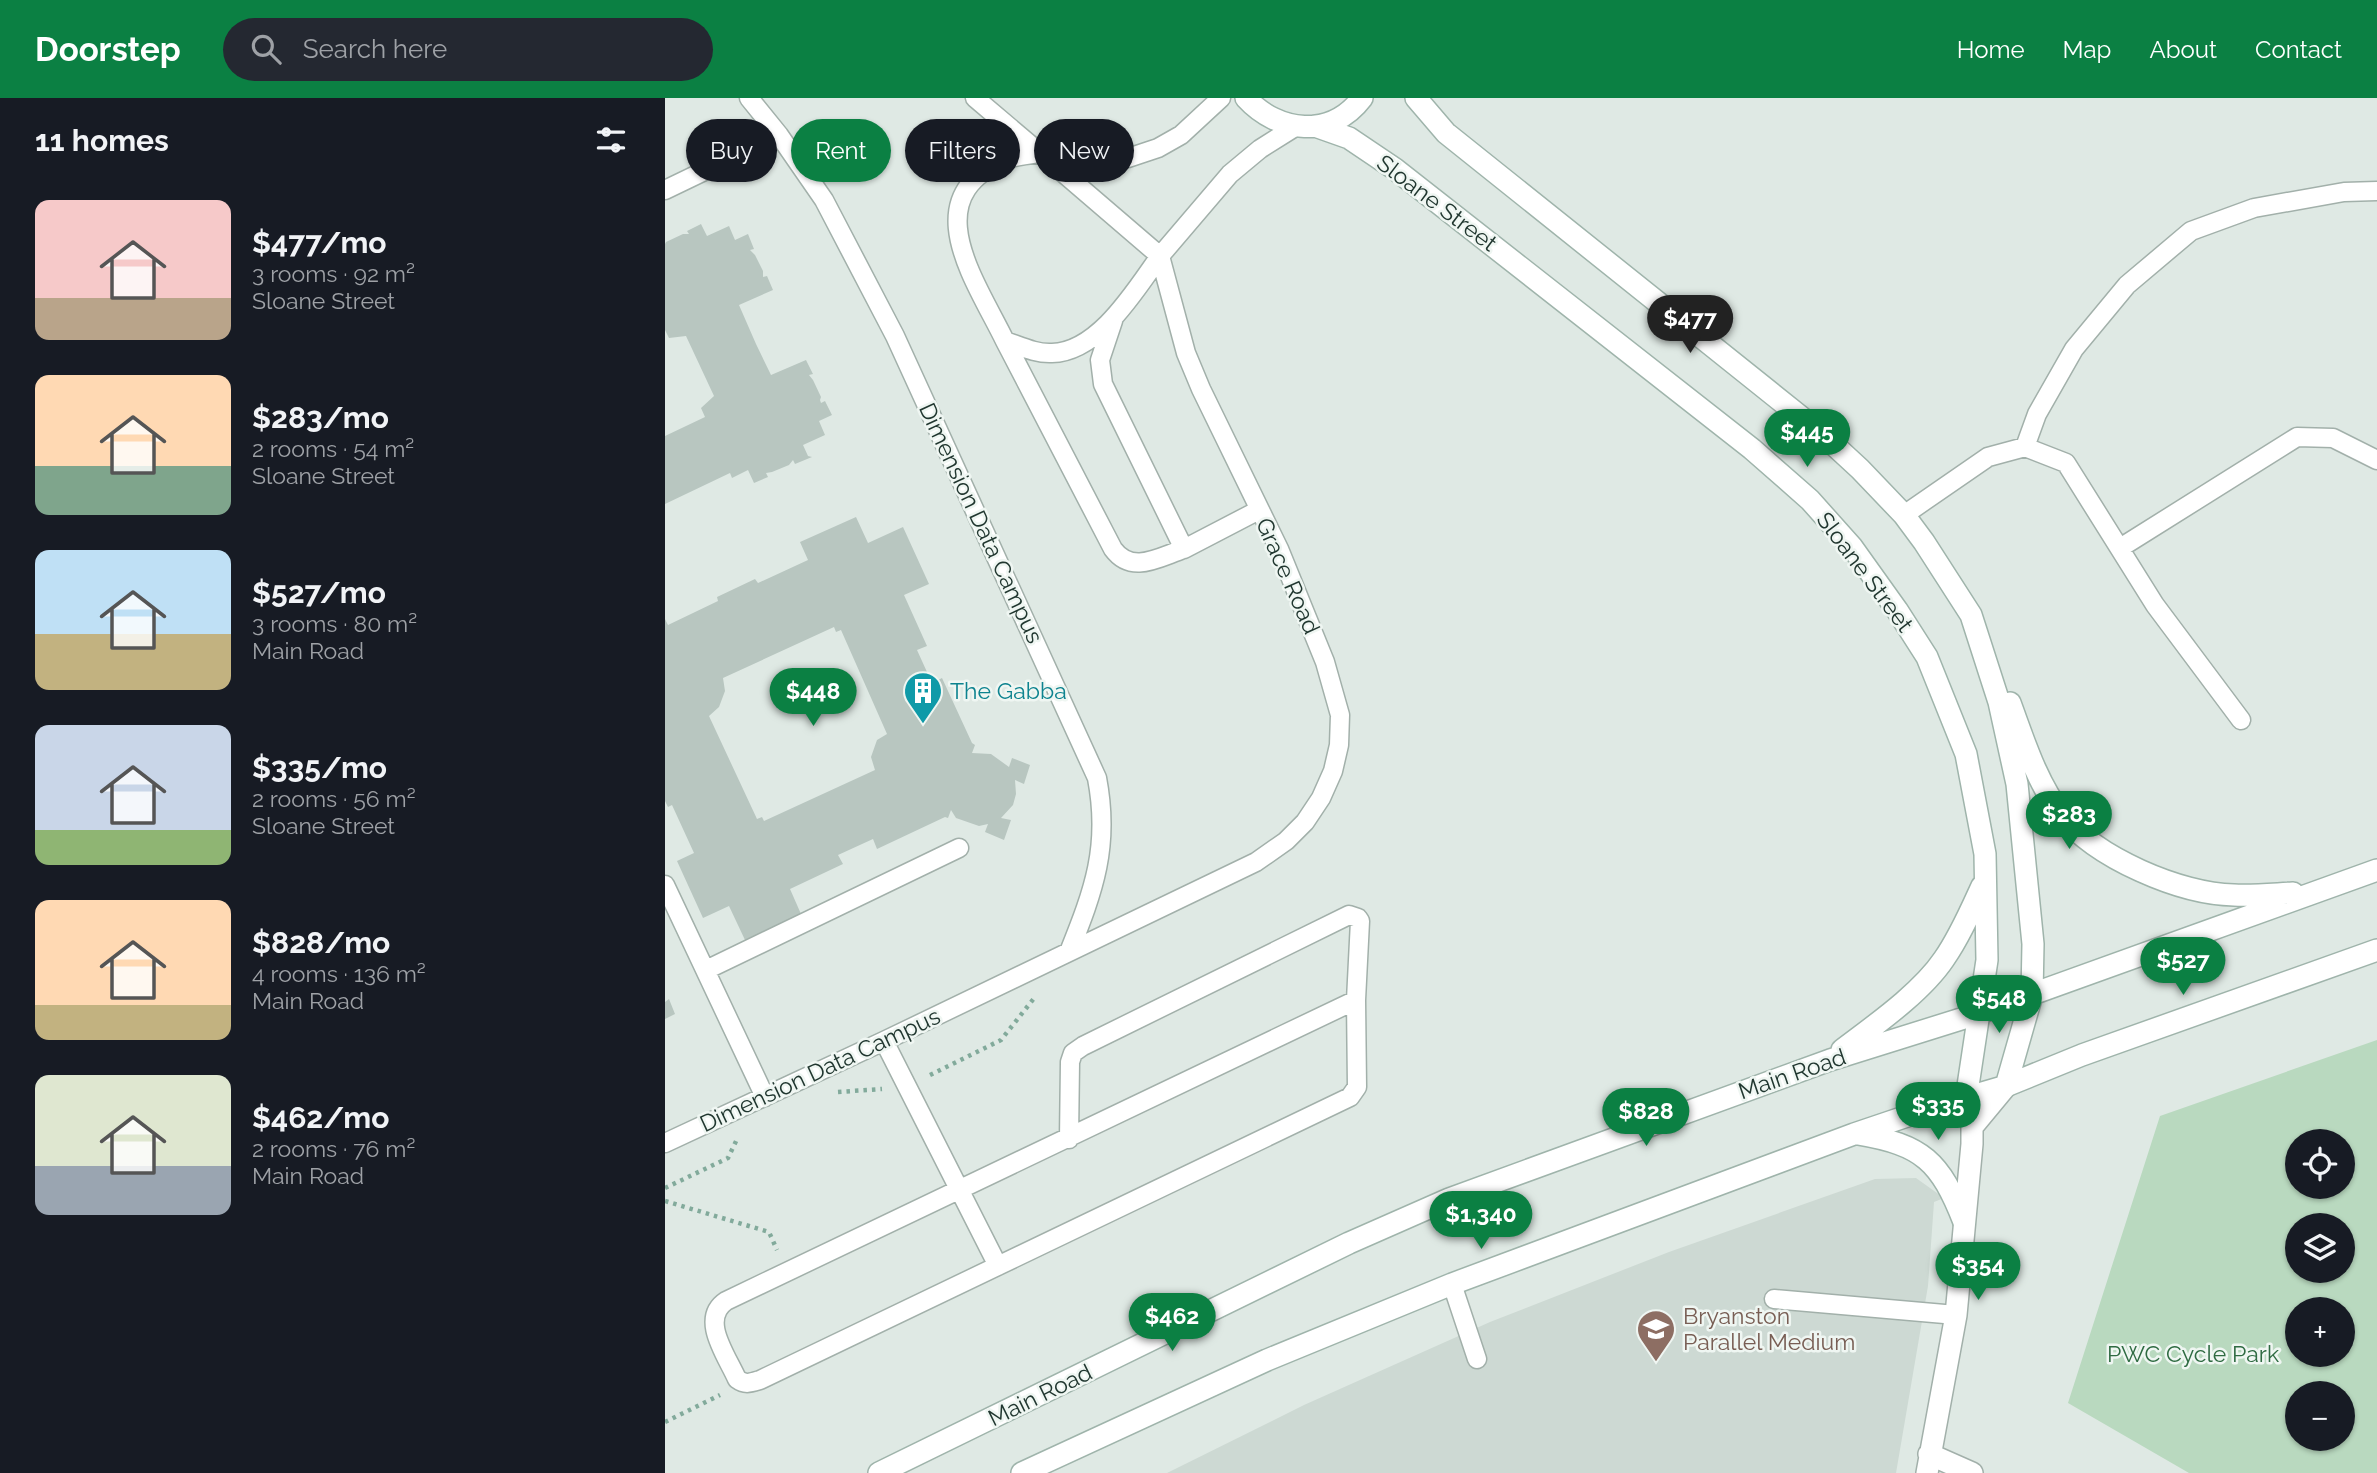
<!DOCTYPE html>
<meta charset="utf-8">
<style>
body{margin:0;font-family:Raleway,sans-serif;background:#242831;color:#f1f3f6;height:100vh;display:flex;flex-direction:column;font-size:26px;white-space:nowrap}
*{box-sizing:border-box;margin:0}
p{font-size:23px;color:#9ea1a6}
.icon{flex:none;width:38px;height:38px;fill:none;stroke:currentColor;stroke-width:2;stroke-linecap:round;stroke-linejoin:round}
.map{position:relative;flex:1;overflow:hidden}
.sheet{display:flex;flex-direction:column;background:#171b24;width:665px}
.sheet>*{flex:none}
.top-card{position:absolute;left:21px;top:21px;width:665px;height:63px;display:flex;gap:14px}
.fabs{position:absolute;left:1620px;top:1031px;display:grid;gap:14px}
.fabs a{display:grid;place-items:center;width:70px;height:70px;border-radius:50%;background:#171b24;box-shadow:0 2px 5px #0004;font-size:35px}
.price{position:absolute;translate:-50% -60px;padding:0 16px;border-radius:24px;background:#0b8043;color:#fff;font-size:23px;line-height:46px;filter:drop-shadow(0 2px 4px #0008)}
.price::after{content:'';position:absolute;left:50%;top:42px;width:21px;height:16px;margin-left:-10px;background:inherit;clip-path:polygon(0 0,100% 0,50% 100%)}
.price.current{background:#222;color:#fff}
ul{padding:0;list-style:none}
li{display:flex;align-items:center;gap:21px;height:175px;padding:0 35px}
li span{display:grid;place-items:center;flex:none;width:196px;height:140px;border-radius:14px;color:#555}
li>.icon{margin-inline-start:auto}
span .icon{width:84px;height:84px;fill:#fffc;stroke-width:1}
li b{font-size:30px}
h2{display:flex;justify-content:space-between;align-items:center;height:84px;padding:0 35px;font-size:30px}
.pill{padding:0 24px;border-radius:32px;background:#171b24;box-shadow:0 2px 5px #0004;font-size:24px;line-height:63px}
.pill.current{background:#0b8043;color:#fff}
header{display:flex;align-items:center;gap:42px;box-sizing:border-box;height:98px;padding:0 35px;background:#0b8043;color:#fff}
header strong{font-size:33px}
nav{display:flex;gap:38px;margin-inline-start:auto;font-size:24px}
.search{width:490px;height:63px;background:#242831;display:flex;align-items:center;gap:18px;box-sizing:border-box;padding:0 24px;border-radius:38px;color:#9ea1a6;font-size:26px}
main{display:flex;flex:1;min-height:0}
.map>svg:first-child{display:block}
.built{fill:#cdd9d3}
.green{fill:#b9d9bf;fill-rule:evenodd}
.building{fill:#b8c6c0;fill-rule:evenodd}
.lines{fill:none;stroke-linecap:round;stroke-linejoin:round}
.lane-casing{stroke:#a2b0aa;stroke-width:21}
.street-casing{stroke:#a2b0aa;stroke-width:24}
.secondary-casing{stroke:#9fb4ab;stroke-width:24}
.path{stroke:#82aa9b;stroke-width:4.5;stroke-dasharray:3.5 5;stroke-linecap:butt}
.lane{stroke:#fff;stroke-width:18}
.street{stroke:#fff;stroke-width:21}
.secondary{stroke:#fff;stroke-width:21}
.labels{text-anchor:middle;stroke-width:5;stroke-linejoin:round;paint-order:stroke}
.street-label{font-size:23px;fill:#213730;stroke:#eff6f2}
.culture-label{font-size:23px;fill:#0d838f;stroke:#eff6f2;text-anchor:start}
.education-label{font-size:23px;fill:#785e54;stroke:#eff6f2;text-anchor:start}
.park-label{font-size:23px;fill:#2f6b42;stroke:#eff6f2}
</style>
<header>
<strong>Doorstep</strong>
<div class="search"><svg class="icon" aria-label="search" viewBox="0 0 24 24"><circle cx="10" cy="10" r="6"/><path d="M15 15l6 6"/></svg>Search here</div>
<nav><a>Home</a><a>Map</a><a>About</a><a>Contact</a></nav>
</header>
<main>
<section class="sheet">
<h2>11 homes<svg class="icon" aria-label="filters" viewBox="0 0 24 24"><path d="M4 7h16M4 17h16"/><circle cx="9" cy="7" r="2"/><circle cx="15" cy="17" r="2"/></svg></h2>
<ul>
<li><span style="background:linear-gradient(#f6c9c9 70%,#b9a48a 0)"><svg class="icon" aria-label="home" viewBox="0 0 24 24"><path d="M3 11l9-7 9 7M6 9v11h12V9"/></svg></span><div><b>$477/mo</b><p>3 rooms · 92 m²</p><p>Sloane Street</p></div></li>
<li><span style="background:linear-gradient(#ffd9b3 65%,#7fa58c 0)"><svg class="icon" aria-label="home" viewBox="0 0 24 24"><path d="M3 11l9-7 9 7M6 9v11h12V9"/></svg></span><div><b>$283/mo</b><p>2 rooms · 54 m²</p><p>Sloane Street</p></div></li>
<li><span style="background:linear-gradient(#bfe0f5 60%,#c2b280 0)"><svg class="icon" aria-label="home" viewBox="0 0 24 24"><path d="M3 11l9-7 9 7M6 9v11h12V9"/></svg></span><div><b>$527/mo</b><p>3 rooms · 80 m²</p><p>Main Road</p></div></li>
<li><span style="background:linear-gradient(#c9d6e8 75%,#8fb573 0)"><svg class="icon" aria-label="home" viewBox="0 0 24 24"><path d="M3 11l9-7 9 7M6 9v11h12V9"/></svg></span><div><b>$335/mo</b><p>2 rooms · 56 m²</p><p>Sloane Street</p></div></li>
<li><span style="background:linear-gradient(#ffd9b3 75%,#c2b280 0)"><svg class="icon" aria-label="home" viewBox="0 0 24 24"><path d="M3 11l9-7 9 7M6 9v11h12V9"/></svg></span><div><b>$828/mo</b><p>4 rooms · 136 m²</p><p>Main Road</p></div></li>
<li><span style="background:linear-gradient(#dfe7d0 65%,#9aa5b1 0)"><svg class="icon" aria-label="home" viewBox="0 0 24 24"><path d="M3 11l9-7 9 7M6 9v11h12V9"/></svg></span><div><b>$462/mo</b><p>2 rooms · 76 m²</p><p>Main Road</p></div></li>
</ul>
</section>
<div class="map">
<svg width="1712" height="1375" viewBox="0 0 1712 1375">
<rect width="100%" height="100%" fill="#dfe9e4"/>
<!-- built -->
<path class="built" d="M1251,1080L1279,1100L1269,1104L1263,1188L1231,1375H502L639,1307L825,1224L1004,1154L1210,1081Z"/>
<!-- green -->
<path class="green" d="M1712,942V1375H1524L1403,1305L1495,1018ZM1633,1043H1678V1088H1633ZM1633,1127H1678V1172H1633ZM1633,1211H1678V1256H1633ZM1633,1295H1678V1340H1633Z"/>
<!-- building -->
<path class="building" d="M36,126L42,138L64,128L70,142L83,136L89,151L85,152L90,157L98,173V179L102,178L108,192L74,207L91,246L106,277L141,262L148,276L144,277L148,282L156,299L155,302L156,305L160,303L167,317L154,323L160,337L138,347L143,358L147,359L130,366L128,362L124,367L107,374L101,375L103,379L89,385L83,372L67,380L65,375L0,406V338L40,319L36,310L49,298L21,238L4,240L0,232V146L1,144L18,136H24L22,133Z
M191,419L203,445L238,429L264,486L239,497L262,548L252,552L267,585L277,580L307,645L310,647L307,655L326,656L344,669L347,660L365,667L359,686L350,682L351,696L348,707L336,720L346,722L339,742L320,734L323,726L314,728L291,720L286,712L283,720L280,719L212,751L208,741L173,757L178,766L125,791L136,816L80,842L64,808L38,820L12,763L29,755L7,707L3,709L0,703V521L3,527L53,503L52,499L90,481L93,485L143,462L135,444ZM169,529L171,534L176,532L222,636L212,642L206,659L210,672L99,723L97,719L92,721L44,618L54,609L60,593L58,580Z
M4,901L10,916L0,921V904Z"/>
<g class="lines">
<defs>
<path id="lane" d="M84,0L114,37L159,102L230,238L432,680C445,748 429,792 404,854
M310,0L375,55L426,66L463,60L493,50L516,37L556,0
M375,55L495,158C471,191 434,254 387,255C371,256 355,248 340,243C311,183 248,98 343,61C353,57 364,57 375,55Z
M0,92L114,37
M340,243L448,451C467,477 494,459 519,451L438,286L435,262L448,223
M1360,349L1372,316L1409,251L1462,187L1526,133L1589,110L1679,94L1712,93
M1239,417L1323,359L1360,349L1401,365L1490,507L1576,622
M1455,450L1632,339L1668,340L1712,362
M519,451L594,412
M0,787L100,999
M41,872L294,750
M219,943L333,1168
M404,1041L405,964L408,955L418,948L684,817L693,820L695,823L691,902L692,989L685,999L95,1282C85,1285 80,1287 72,1281C62,1258 34,1221 61,1203C271,1103 481,1003 691,902
M0,1045L219,943L591,764L621,743L640,724L656,700L668,673L674,647L675,617L660,564L614,451L536,291L521,255L495,158L565,76L595,51L630,29
M787,1186L812,1261
M1109,1201L1291,1217"/>
<path id="street" d="M1307,1029L1341,988
M1264,1356L1307,1375
M1262,1375L1291,1217L1307,1046V1029L1301,1001"/>
<path id="secondary" d="M581,0C613,35 666,41 697,0
M751,0L781,35L1156,335L1195,371L1239,417L1259,444L1306,517L1334,604L1352,686L1368,846L1367,897L1341,988
M650,28L684,40L730,71L1087,351L1145,402L1187,449L1232,512L1262,559L1301,656L1320,756L1322,862L1301,1001
M1345,605C1359,643 1372,685 1397,717C1431,760 1515,796 1569,797C1588,798 1608,796 1628,795
M1177,952C1210,927 1256,895 1279,861C1295,838 1306,812 1317,788
M1193,1036C1258,1047 1275,1063 1299,1124
M214,1375L684,1145L784,1101L1165,962L1312,916L1712,772
M357,1375L602,1262L787,1186L1189,1036L1269,1009L1341,988L1417,957L1712,852"/>
</defs>
<!-- lane casing -->
<use href="#lane" class="lane-casing"/>
<!-- street casing -->
<use href="#street" class="street-casing"/>
<!-- secondary casing -->
<use href="#secondary" class="secondary-casing"/>
<!-- path -->
<path class="path" d="M265,977L336,942L370,899
M173,994L217,991
M0,1090L63,1060L73,1039
M0,1103L104,1134L112,1152
M0,1324L55,1297"/>
<!-- lane -->
<use href="#lane" class="lane"/>
<!-- street -->
<use href="#street" class="street"/>
<!-- secondary -->
<use href="#secondary" class="secondary"/>
</g>
<!-- icons -->
<defs>
<symbol id="building-pin" viewBox="-11 -11 22 30"><path d="M0 17L-7.5 6A9.5 9.5 0 1 1 7.5 6Z" fill="#0f9aa8" stroke="#eff6f2"/><path d="M-4-6H4V6H1V3H-1V6H-4ZM-2.5-4.3h1.7v1.8h-1.7ZM.8-4.3h1.7v1.8H.8ZM-2.5-1h1.7V.8h-1.7ZM.8-1h1.7V.8H.8Z" fill="#fff"/></symbol>
<symbol id="school-pin" viewBox="-11 -11 22 30"><path d="M0 17L-7.5 6A9.5 9.5 0 1 1 7.5 6Z" fill="#8d6e63" stroke="#eff6f2"/><path d="M0-5L7-2L0 1L-7-2ZM-4 1L0 2.5L4 1V4Q0 6-4 4Z" fill="#fff"/></symbol>
</defs>
<g fill-rule="evenodd">
<use href="#building-pin" x="236" y="571" width="44" height="60"/>
<use href="#school-pin" x="969" y="1209" width="44" height="60"/>
</g>
<g class="labels">
<!-- street labels -->
<g class="street-label">
<text transform="translate(772 105) rotate(37)" y="8">Sloane Street</text>
<text transform="translate(316 425) rotate(65)" y="8">Dimension Data Campus</text>
<text transform="translate(1200 474) rotate(53)" y="8">Sloane Street</text>
<text transform="translate(623 478) rotate(66)" y="8">Grace Road</text>
<text transform="translate(155 972) rotate(-25)" y="8">Dimension Data Campus</text>
<text transform="translate(1127 976) rotate(-19)" y="8">Main Road</text>
<text transform="translate(375 1297) rotate(-26)" y="8">Main Road</text>
</g>
<!-- culture labels -->
<g class="culture-label">
<text x="285" y="601">The Gabba</text>
</g>
<!-- education labels -->
<g class="education-label">
<text x="1018" y="1226">Bryanston<tspan x="1018" dy="26">Parallel Medium</tspan></text>
</g>
<!-- park labels -->
<g class="park-label">
<text x="1528" y="1264">PWC Cycle Park</text>
</g>
</g>
</svg>
<div class="fabs">
<a><svg class="icon" aria-label="locate" viewBox="0 0 24 24"><circle cx="12" cy="12" r="6"/><path d="M12 2v4M12 18v4M2 12h4M18 12h4"/></svg></a>
<a><svg class="icon" aria-label="layers" viewBox="0 0 24 24"><path d="M12 4l9 5-9 5-9-5zM3 14l9 5 9-5"/></svg></a>
<a>+</a>
<a>−</a>
</div>
<b class="price current" style="left:1025px;top:257px">$477</b>
<b class="price" style="left:1142px;top:371px">$445</b>
<b class="price" style="left:148px;top:630px">$448</b>
<b class="price" style="left:1404px;top:753px">$283</b>
<b class="price" style="left:1518px;top:899px">$527</b>
<b class="price" style="left:1334px;top:937px">$548</b>
<b class="price" style="left:1273px;top:1044px">$335</b>
<b class="price" style="left:981px;top:1050px">$828</b>
<b class="price" style="left:816px;top:1153px">$1,340</b>
<b class="price" style="left:1313px;top:1204px">$354</b>
<b class="price" style="left:507px;top:1255px">$462</b>
<div class="top-card">
<a class="pill">Buy</a>
<a class="pill current">Rent</a>
<a class="pill">Filters</a>
<a class="pill">New</a>
</div>
</div>
</main>
